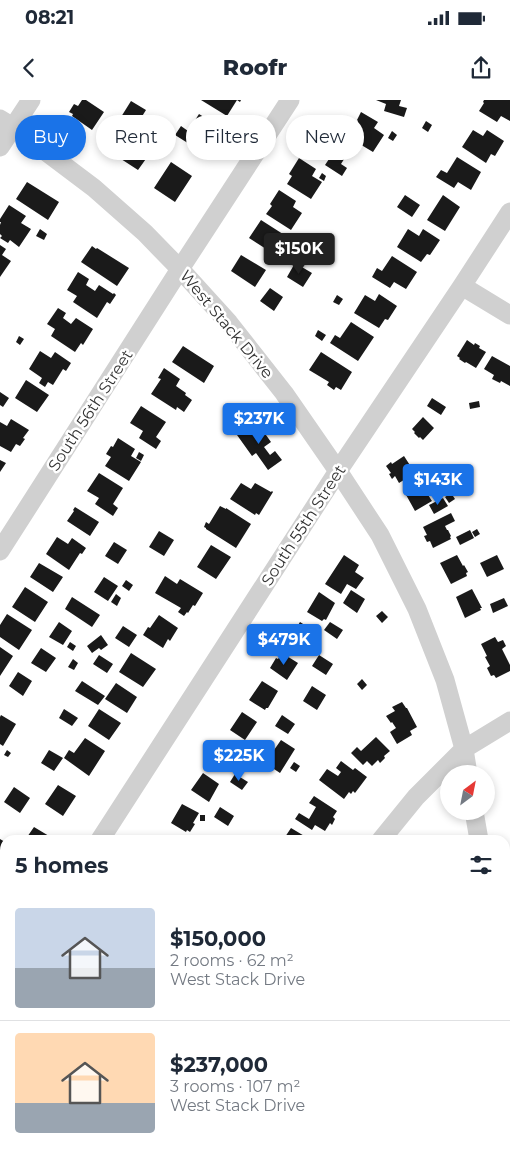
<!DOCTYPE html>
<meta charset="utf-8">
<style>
body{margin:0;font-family:Montserrat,sans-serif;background:#f6f6f7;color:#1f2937;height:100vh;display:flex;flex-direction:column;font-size:19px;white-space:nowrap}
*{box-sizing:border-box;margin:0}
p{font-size:16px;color:#747a83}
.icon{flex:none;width:28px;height:28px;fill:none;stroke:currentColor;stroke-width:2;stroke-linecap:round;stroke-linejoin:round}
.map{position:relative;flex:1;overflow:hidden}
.panel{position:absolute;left:0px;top:735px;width:510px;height:321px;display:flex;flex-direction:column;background:#fff;border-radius:15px 15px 0 0;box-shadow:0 2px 8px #0003}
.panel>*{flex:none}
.hud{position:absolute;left:15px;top:15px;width:480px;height:45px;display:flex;gap:10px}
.needle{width:32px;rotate:32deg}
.buttons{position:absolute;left:440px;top:665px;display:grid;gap:10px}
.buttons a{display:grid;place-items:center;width:55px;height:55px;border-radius:50%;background:#fff;box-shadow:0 2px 8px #0003;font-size:25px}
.price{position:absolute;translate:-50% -42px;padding:0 11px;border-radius:5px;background:#1a73e8;color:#fff;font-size:16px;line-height:32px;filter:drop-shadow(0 1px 2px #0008)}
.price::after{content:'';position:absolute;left:50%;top:30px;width:15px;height:11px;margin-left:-8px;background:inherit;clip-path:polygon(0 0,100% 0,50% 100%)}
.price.on{background:#222;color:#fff}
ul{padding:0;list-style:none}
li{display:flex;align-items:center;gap:15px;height:125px;padding:0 15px}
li+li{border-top:1px solid #e0e1e3}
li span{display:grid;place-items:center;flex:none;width:140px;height:100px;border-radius:5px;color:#555}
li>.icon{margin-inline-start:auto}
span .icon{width:60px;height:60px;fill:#fffc;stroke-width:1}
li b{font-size:21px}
h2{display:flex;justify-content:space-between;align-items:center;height:60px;padding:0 15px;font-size:21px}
.pill{padding:0 18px;border-radius:22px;background:#fff;box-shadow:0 2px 8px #0003;font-size:18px;line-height:45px}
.pill.on{background:#1a73e8;color:#fff}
.status{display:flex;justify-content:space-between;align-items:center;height:35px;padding:0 25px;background:#fff;direction:ltr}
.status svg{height:14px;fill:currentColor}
header{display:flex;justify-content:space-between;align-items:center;height:65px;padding:0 15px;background:#fff;font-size:22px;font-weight:800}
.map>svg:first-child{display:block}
.building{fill:#1a1a1a}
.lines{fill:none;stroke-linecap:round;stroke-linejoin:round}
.street{stroke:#d0d0d0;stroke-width:19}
.labels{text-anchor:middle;stroke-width:5;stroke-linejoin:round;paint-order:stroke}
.street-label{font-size:16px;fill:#333;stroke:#fff}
</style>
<div class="status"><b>08:21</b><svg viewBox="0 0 49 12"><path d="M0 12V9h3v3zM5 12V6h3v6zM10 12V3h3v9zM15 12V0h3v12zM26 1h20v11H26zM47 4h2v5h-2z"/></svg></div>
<header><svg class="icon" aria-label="back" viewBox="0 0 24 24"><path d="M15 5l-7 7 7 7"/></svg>Roofr<svg class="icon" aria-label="share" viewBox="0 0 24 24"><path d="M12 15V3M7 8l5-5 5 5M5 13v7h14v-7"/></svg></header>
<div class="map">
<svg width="510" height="1056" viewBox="0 0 510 1056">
<rect width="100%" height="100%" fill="#fff"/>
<!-- building -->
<path class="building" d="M82,0H86L104,12L92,30L72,16L73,14L69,12L74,4L78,6Z
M201,0H241L240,2L237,0L227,16Z
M376,0H401L399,6L407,8L404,17L384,11L386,4Z
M484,0H510V21L501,16L497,22L479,11L484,3L483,2Z
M131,1L146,10L136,26L121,17Z
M361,12L378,22L374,28L384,35L373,52L348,37L358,21L357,20Z
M199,14L223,29L212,46L207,43L202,52L175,35L181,26L188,31Z
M426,21L432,25L428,32L422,28Z
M155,24L170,33L165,42L150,33Z
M473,30L483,36L487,30L504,41L495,56L491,54L486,63L462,47Z
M392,31L397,35L393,41L388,38Z
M326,33L351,48L341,64L347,68L342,76L325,65L329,59L315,50Z
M112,34L128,44L119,58L104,48Z
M130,44L148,56L138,70L121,59Z
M457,57L481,72L471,90L458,82L454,88L436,77L441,70L447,73Z
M299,58L316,69L312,76L322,82L311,99L287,84L292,76L289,74Z
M171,62L192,76L175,102L154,88Z
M322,73L326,76L324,81L319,78Z
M27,82L59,102L48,120L16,99Z
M279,90L296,101L293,107L302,113L291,130L266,114L272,106L270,104Z
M405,95L420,105L412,117L397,107Z
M443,95L460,107L445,131L427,120Z
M9,105L26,116L21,123L31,129L19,147L10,140L8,143L0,138L2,136L0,134V125L1,122H0V119Z
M261,120L286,136L274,154L249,138Z
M40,129L47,134L44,140L36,136Z
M408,129L419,136L423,129L440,140L430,155L427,154L421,162L397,147Z
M0,145L6,149L2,155L11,161L0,177Z
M92,146L96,149L97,148L129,168L117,186L81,162Z
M241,155L266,170L255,187L231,171Z
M392,156L417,172L406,189L394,182L390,188L372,177L377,168L382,171Z
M295,163L312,173L303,187L287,177Z
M78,172L89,179L86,185L95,191L99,185L113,194L114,193L116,195L110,204L107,202L97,218L73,202L77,196L67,190Z
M270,188L283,197L274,211L260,201Z
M379,194L397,206L388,220L385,219L379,228L354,213L365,195L375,201Z
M337,195L343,199L339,205L333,202Z
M58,208L66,213L63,218L71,224L76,218L93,229L83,245L81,243L75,252L51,236L55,229L47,224Z
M351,222L374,237L358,261L330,243L335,235L340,238Z
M318,230L326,235L322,241L315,236Z
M19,236L24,239L20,245L16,242Z
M467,240L474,245L475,243L480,246L479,248L486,252L476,268L466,262L465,263L459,259L460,258L457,256Z
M183,246L214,266L204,283L172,262Z
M40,251L51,258L55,252L71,263L66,271L63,269L53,285L48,282L45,287L39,283L42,278L29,269Z
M321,252L352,272L341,290L336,287L334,290L327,285L329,282L309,270Z
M492,256L510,266V286L501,281L500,283L492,279L494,275L484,269Z
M164,268L180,279L176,286L186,293L185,295L192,300L184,312L177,307L176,310L151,294L161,279L158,278Z
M26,280L49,295L37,312L15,298Z
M0,292L9,298L3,307L0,305Z
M432,298L446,307L441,315L427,306Z
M479,301L480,307L470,309L469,303Z
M141,306L166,322L156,337L161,341L156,349L139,338L143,331L130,323Z
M423,317L434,328L423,340L420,337L419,338L414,333L415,332L412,329Z
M11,319L29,330L23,338L25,339L20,346L16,344L11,352L0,346V322L7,326Z
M256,321L271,342L264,347L270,355L275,351L282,360L268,370L256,353L252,356L237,335Z
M118,338L135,349L131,356L141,362L129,381L105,366L111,357L106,354L111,346L113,347Z
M139,352L144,355L141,361L136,358Z
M404,356L415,373L399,383L395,376L392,379L389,374L391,373L386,366L391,362L392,364Z
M0,360L6,363L0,372Z
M99,373L123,388L113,404L118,408L113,416L95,404L99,398L87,391Z
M241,383L251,389L255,383L271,392L272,391L273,392L259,415L256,413L255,415L230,399Z
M421,384L432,401L415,411L405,393Z
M451,393L455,399L449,403L445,397Z
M443,398L448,406L434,414L429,405Z
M220,406L226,409V408L251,424L236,448L206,429V428L204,427L206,422L209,424Z
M75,407L99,422L90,436L67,421L74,411L73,410Z
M451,413L455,421L445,426L447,430H448L451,436L450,437L451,439L433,448L430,441L427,442L424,436L427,435L423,427Z
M477,429L480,434L475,437L472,432Z
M470,430L474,438L460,445L456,437Z
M159,431L174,440L164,456L149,447Z
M57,437L68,444L72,438L86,448L82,454L80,453L69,470L46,454Z
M114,442L127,450L118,464L105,456Z
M211,445L231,457L216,479L197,467Z
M344,455L359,465L355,472L364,478L356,489L347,484L341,494L325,484Z
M457,455L463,466L464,465L468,472L466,473L467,476L451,484L440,463Z
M497,455L504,469L487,477L480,463Z
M39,463L63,477L53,492L30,477Z
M165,476L177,484L180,479L203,493L195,506L193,505L188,513L187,512L184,516L178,512L181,508L155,493Z
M104,477L118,486L108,501L94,492Z
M126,480L133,485L129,491L122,486Z
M25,487L48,502L35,522L12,507Z
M472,489L482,508H480L481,510L465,518L456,497Z
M351,490L365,499L357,513L343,503Z
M319,492L335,503L326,520L324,519L322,521L307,512Z
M116,494L121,498L117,506L111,502Z
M72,497L100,515L92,527L65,509Z
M504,498L508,506L493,513L490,504Z
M382,511L388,517L382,523L376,516Z
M7,514L32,530L19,550L0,537V525Z
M159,515L178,528L170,541L168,539L163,548L143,535L148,527L150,528Z
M59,522L72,531L63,545L49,537Z
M300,522L317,533L310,543L311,544L306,552L289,540Z
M330,522L343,530L337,539L324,530Z
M123,526L137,535L129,547L115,538Z
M101,535L108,545L101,550L99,548L92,553L87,546Z
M495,537L498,542L503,540L506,546L502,549L510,565V571L496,578L494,575L491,576L487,568L490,566L485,557L487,556L481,544Z
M70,542L76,546L73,551L67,547Z
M0,547L13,556L0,576Z
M41,548L56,558L46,572L31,563Z
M131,553L156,569L143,587L119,572Z
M282,553L298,563L287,580L270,568L276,558L278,559Z
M99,555L113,564L107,573L93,564Z
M319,555L333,564L326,575L312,566Z
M73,559L78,563L74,570L68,567Z
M18,572L32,581L23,596L9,586Z
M362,579L367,585L362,590L357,584Z
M82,581L105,596L98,605L75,591Z
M262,581L278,591L268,608H266L265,610L249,600Z
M116,583L137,597L127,613L105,599Z
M312,586L326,595L317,610L303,601Z
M402,602L406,608H407L417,627L410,631L412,635L397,644L390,632L396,628L392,622L391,623L386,616L395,611L392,607Z
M64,609L78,618L72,626L59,618Z
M99,609L121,623L109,640L88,626Z
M242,612L257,622L245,640L230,630Z
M1,615L16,624L3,646L0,644V617Z
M282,615L295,624L288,634L275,626Z
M376,637L390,651L384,656L385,658L380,663L378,660L372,666L367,661L363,665L351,653L357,647L361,651Z
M85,638L105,651L89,676L64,658L69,650L74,653Z
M281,640L295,649L280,673L265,663Z
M222,642L238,652L232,661L233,662L229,670L226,668L224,671L210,662Z
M7,650L11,653L8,657L4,655Z
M49,650L63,658L54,671L41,663Z
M341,661L353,670L355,668L367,677L355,693L353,691L351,694L349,692L344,699L319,680L327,669L338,676L341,672L336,668Z
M294,662L300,666L296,672L290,668Z
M203,673L219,684L209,702L191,690Z
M235,674L248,682L242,690L230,682Z
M58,685L76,696L63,716L45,704Z
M14,687L30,698L20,713L4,702Z
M314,696L337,711L333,717L335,719L332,725L330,723L325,731L315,725L312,730L295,719L299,713L309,719L316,707L309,703Z
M182,704L199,713L193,723L195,724L190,732L187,730L186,732L171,723Z
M220,707L234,716L228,726L214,717Z
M200,715H205V721H200Z
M34,727L49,736L47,740H25Z
M291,728L311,740H283Z
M163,735L171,740H159Z
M0,739L5,742V757L3,760L0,757Z
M5,771V798L0,795V778Z
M5,980V1005L0,1002V986H1Z
M2,1042L5,1044V1051H13L10,1056H3L0,1054V1045Z
M102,1051H119L117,1056H99Z
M238,1051H258L266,1056H238L236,1054Z
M388,1051H402L410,1056H379L381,1053L385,1056Z"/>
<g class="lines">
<!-- street -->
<path class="street" d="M0,19L13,27L94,88L145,133L180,169L229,223L284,293L338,371L380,435L417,509L445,580L464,649L468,674
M0,47L31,0
M462,186L510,215
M0,451L180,169L290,0
M474,711L479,740
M100,740L338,371L462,186L510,112
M381,740L416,697L464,649L510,621
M505,889L510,918
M0,894L5,886
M505,1007L510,1002
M181,1056L184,1051
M470,1056L473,1051"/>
</g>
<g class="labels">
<!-- street labels -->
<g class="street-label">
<text transform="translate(227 224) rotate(50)" y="6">West Stack Drive</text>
<text transform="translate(90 310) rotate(-57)" y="6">South 56th Street</text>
<text transform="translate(303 425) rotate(-57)" y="6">South 55th Street</text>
</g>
</g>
</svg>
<div class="buttons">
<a><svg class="needle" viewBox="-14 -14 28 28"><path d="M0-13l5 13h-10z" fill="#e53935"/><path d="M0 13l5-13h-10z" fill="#747a83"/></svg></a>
</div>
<b class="price on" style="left:299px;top:175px">$150K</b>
<b class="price" style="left:259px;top:345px">$237K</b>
<b class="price" style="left:438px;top:406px">$143K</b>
<b class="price" style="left:284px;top:566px">$479K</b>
<b class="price" style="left:239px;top:682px">$225K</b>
<div class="hud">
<a class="pill on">Buy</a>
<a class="pill">Rent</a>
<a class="pill">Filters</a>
<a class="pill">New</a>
</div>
<section class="panel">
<h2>5 homes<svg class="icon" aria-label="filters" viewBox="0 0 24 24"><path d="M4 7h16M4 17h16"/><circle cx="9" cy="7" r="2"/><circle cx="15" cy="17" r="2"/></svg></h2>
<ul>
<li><span style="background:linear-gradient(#c9d6e8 60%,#9aa5b1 0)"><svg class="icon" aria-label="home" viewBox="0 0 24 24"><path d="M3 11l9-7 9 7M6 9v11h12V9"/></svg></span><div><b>$150,000</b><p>2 rooms · 62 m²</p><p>West Stack Drive</p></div></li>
<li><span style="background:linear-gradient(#ffd9b3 70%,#9aa5b1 0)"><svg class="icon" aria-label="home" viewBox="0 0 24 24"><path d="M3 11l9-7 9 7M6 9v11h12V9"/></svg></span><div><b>$237,000</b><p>3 rooms · 107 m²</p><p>West Stack Drive</p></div></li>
</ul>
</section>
</div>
